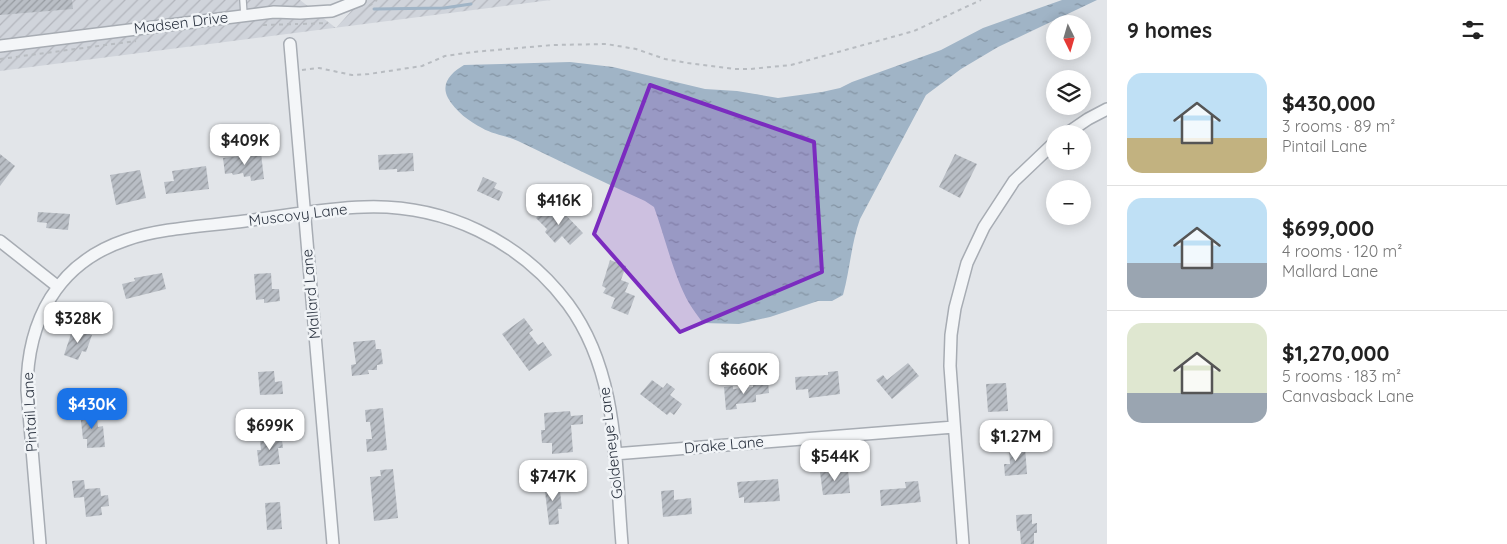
<!DOCTYPE html>
<meta charset="utf-8">
<style>
body{margin:0;font-family:Quicksand,sans-serif;background:#f6f6f6;color:#222;height:100vh;display:flex;flex-direction:column;font-size:19px;white-space:nowrap}
*{box-sizing:border-box;margin:0}
p{font-size:16px;color:#767676}
.icon{flex:none;width:28px;height:28px;fill:none;stroke:currentColor;stroke-width:2;stroke-linecap:round;stroke-linejoin:round}
.map{position:relative;flex:1;overflow:hidden}
.sheet{display:flex;flex-direction:column;background:#fff;width:400px}
.sheet>*{flex:none}
.needle{width:32px;rotate:175deg}
.controls{position:absolute;left:1046px;top:15px;display:grid;gap:10px}
.controls a{display:grid;place-items:center;width:45px;height:45px;border-radius:50%;background:#fff;box-shadow:0 2px 12px #0003;font-size:25px}
.price{position:absolute;translate:-50% -42px;padding:0 11px;border-radius:10px;background:#fff;color:#222;font-size:16px;line-height:32px;filter:drop-shadow(0 1px 2px #0008)}
.price::after{content:'';position:absolute;left:50%;top:30px;width:15px;height:11px;margin-left:-8px;background:inherit;clip-path:polygon(0 0,100% 0,50% 100%)}
.price.on{background:#1a73e8;color:#fff}
ul{padding:0;list-style:none}
li{display:flex;align-items:center;gap:15px;height:125px;padding:0 20px}
li+li{border-top:1px solid #e0e0e0}
li span{display:grid;place-items:center;flex:none;width:140px;height:100px;border-radius:15px;color:#555}
li>.icon{margin-inline-start:auto}
span .icon{width:60px;height:60px;fill:#fffc;stroke-width:1}
li b{font-size:21px}
h2{display:flex;justify-content:space-between;align-items:center;height:60px;padding:0 20px;font-size:21px}
main{display:flex;flex:1;min-height:0}
.map>svg:first-child{display:block}
.industrial{fill:url(#industrial-furrows)}
.water{fill:url(#water-ripples)}
.lines{fill:none;stroke-linecap:round;stroke-linejoin:round}
.stream{stroke:#a0b4c6;stroke-width:3}
.building{fill:url(#building-hatch)}
.service-casing{stroke:#a7acb3;stroke-width:8}
.minor-casing{stroke:#a7acb3;stroke-width:14}
.path{stroke:#b8bcc1;stroke-width:2;stroke-dasharray:4 4;stroke-linecap:butt}
.service{stroke:#f4f6f8;stroke-width:5.5}
.minor{stroke:#f4f6f8;stroke-width:11}
.marked{fill:#7b2cbf;fill-opacity:0.2;stroke:#7b2cbf;stroke-width:4;stroke-linejoin:round}
.labels{text-anchor:middle;stroke-width:5;stroke-linejoin:round;paint-order:stroke}
.street-label{font-size:15px;fill:#2b3340;stroke:#f1f4f7}
</style>
<main>
<div class="map">
<svg width="1107" height="544" viewBox="0 0 1107 544">
<defs>
<pattern id="industrial-furrows" width="10" height="10" patternUnits="userSpaceOnUse" patternTransform="scale(1.25)"><rect width="10" height="10" fill="#d0d4db"/><path d="M-1 1l2-2M0 10L10 0M9 11l2-2" fill="none" stroke="#b3b6bd"/></pattern>
<pattern id="water-ripples" width="26" height="14" patternUnits="userSpaceOnUse" patternTransform="scale(1.25)"><rect width="26" height="14" fill="#a0b4c6"/><path d="M2 4q2-2 4 0t4 0M15 11q2-2 4 0t4 0" fill="none" stroke="#8393a2"/></pattern>
<pattern id="building-hatch" width="6" height="6" patternUnits="userSpaceOnUse" patternTransform="scale(1.25)"><rect width="6" height="6" fill="#b9bec5"/><path d="M-1 1l2-2M0 6l6-6M5 7l2-2" fill="none" stroke="#979ba1"/></pattern>
</defs>
<rect width="100%" height="100%" fill="#e2e5e9"/>
<!-- industrial -->
<path class="industrial" d="M0,0H300L336,28L361,0H551L0,71Z"/>
<!-- water -->
<path class="water" d="M1062,0H1097L998,47L961,69L926,95L860,219C851,244 850,270 843,295L832,301H818L770,317L739,324L703,323C698,316 693,310 689,303C674,277 665,237 654,207L645,201C603,182 560,161 518,141C507,136 492,134 482,128C470,122 455,111 448,98C440,83 452,72 464,65L570,62L613,67L705,89L737,91L778,98L822,92L840,88L852,82L941,50L983,28Z"/>
<g class="lines">
<!-- stream -->
<path class="stream" d="M374,9L444,8L471,4"/>
</g>
<!-- building -->
<path class="building" d="M0,0H72L73,9L0,15Z
M248,151V155L261,153L264,179L251,181L250,173V176L244,177L243,173L233,175L232,173L225,174L223,158L240,156V152Z
M413,153L414,171L397,172V169L379,170L378,155Z
M0,154L15,166L0,186Z
M955,154L977,164L960,198L939,187Z
M206,166L209,189L166,194L164,182L174,181L172,171Z
M140,170L146,198L116,205L110,175Z
M483,177L497,183L494,188L503,192L499,201L477,191Z
M548,206L555,214L560,209L583,233L570,245L562,236L555,243L545,232L547,229L536,218Z
M38,212L70,214L68,230L46,228L47,223L37,222Z
M610,260L626,266L621,280L629,283L625,292L635,296L628,315L611,308L615,298L603,293L606,288L602,286Z
M162,273L166,289L126,299L122,284L135,281L134,278Z
M271,273L272,289H279L280,301L264,303V299L256,300L254,274Z
M524,318L533,330L529,333L538,345L543,342L552,355L529,371L502,334Z
M73,328L92,335L86,352L82,351L78,360L64,355Z
M375,340L376,349H381L383,364L377,365V370H368L369,374L352,376L351,365L356,364L353,342Z
M908,363L919,376L892,399L876,380L883,375L887,380Z
M274,371L275,382L282,381L283,394L260,395L258,372Z
M838,371L840,394L809,398L808,389L796,390L795,377L828,375V372Z
M652,380L663,388L667,383L675,389L670,395L682,404L674,415L670,412L667,415L640,394Z
M768,381L769,393L756,395V402L736,404L737,409L726,410L724,387L733,386V389L753,387V383Z
M1006,383L1008,411L988,412L986,384Z
M383,408L387,450L367,452L366,439H372L370,422H366L365,410Z
M96,411L98,427L103,426L105,447L87,448V439H83L80,412Z
M570,411L571,416L583,415V424L571,425L573,452L552,454V443H542L541,430H545L544,413Z
M281,433L283,448H278L280,464L259,466L257,450H261L260,440H270V434Z
M1025,447L1027,474L1005,476L1004,464H1010L1009,448Z
M393,469L398,518L374,521L370,477L381,476L380,470Z
M848,469L850,493L823,495L820,472Z
M778,479L780,501L744,503V497L739,498L737,482Z
M84,480L85,489L100,488L101,496L108,495L109,506L101,507L102,515L86,517L84,497L74,498L72,481Z
M918,481L921,502L881,506L880,490L906,488L905,482Z
M559,482L562,509H558L559,524L549,525L544,483Z
M674,490V500L691,498L692,514L663,517L661,491Z
M280,502L282,529L267,530L265,503Z
M1032,514V524L1037,523V533H1034V544H1021L1020,531H1017L1016,515Z"/>
<g class="lines">
<defs>
<path id="service" d="M243,0L244,15"/>
<path id="minor" d="M290,44L333,544
M0,46L274,12L300,13L332,11L360,0
M1066,134L1088,119L1107,109
M0,241L57,286
M614,454L954,427
M40,544L27,390C27,321 57,263 126,240C160,228 208,226 245,221C284,216 324,208 364,207C444,204 520,240 568,304C619,373 615,462 622,544
M963,544L950,366L951,335L955,308L967,263L984,227L1014,181L1055,142"/>
</defs>
<!-- service casing -->
<use href="#service" class="service-casing"/>
<!-- minor casing -->
<use href="#minor" class="minor-casing"/>
<!-- path -->
<path class="path" d="M369,6L377,0
M303,24L328,23
M263,25L298,24
M0,59L136,41
M302,70L319,68L352,75L369,74L422,66L445,56L473,52L553,45L606,44L636,49L665,59L688,63L735,69H750L791,65L914,31L981,0"/>
<!-- service -->
<use href="#service" class="service"/>
<!-- minor -->
<use href="#minor" class="minor"/>
</g>
<!-- marked area -->
<path class="marked" d="M650,85L814,142L822,272L680,332L594,234Z"/>
<g class="labels">
<!-- street labels -->
<g class="street-label">
<text transform="translate(181 23) rotate(-7)" y="5">Madsen Drive</text>
<text transform="translate(298 215) rotate(-7)" y="5">Muscovy Lane</text>
<text transform="translate(311 294) rotate(-95)" y="5">Mallard Lane</text>
<text transform="translate(30 412) rotate(-93)" y="5">Pintail Lane</text>
<text transform="translate(611 443) rotate(-97)" y="5">Goldeneye Lane</text>
<text transform="translate(724 445) rotate(-5)" y="5">Drake Lane</text>
</g>
</g>
</svg>
<div class="controls">
<a><svg class="needle" viewBox="-14 -14 28 28"><path d="M0-13l5 13h-10z" fill="#e53935"/><path d="M0 13l5-13h-10z" fill="#767676"/></svg></a>
<a><svg class="icon" aria-label="layers" viewBox="0 0 24 24"><path d="M12 4l9 5-9 5-9-5zM3 14l9 5 9-5"/></svg></a>
<a>+</a>
<a>−</a>
</div>
<b class="price" style="left:245px;top:166px">$409K</b>
<b class="price" style="left:559px;top:226px">$416K</b>
<b class="price" style="left:78px;top:344px">$328K</b>
<b class="price" style="left:744px;top:395px">$660K</b>
<b class="price on" style="left:92px;top:430px">$430K</b>
<b class="price" style="left:270px;top:451px">$699K</b>
<b class="price" style="left:1016px;top:462px">$1.27M</b>
<b class="price" style="left:835px;top:482px">$544K</b>
<b class="price" style="left:553px;top:502px">$747K</b>
</div>
<section class="sheet">
<h2>9 homes<svg class="icon" aria-label="filters" viewBox="0 0 24 24"><path d="M4 7h16M4 17h16"/><circle cx="9" cy="7" r="2"/><circle cx="15" cy="17" r="2"/></svg></h2>
<ul>
<li><span style="background:linear-gradient(#bfe0f5 65%,#c2b280 0)"><svg class="icon" aria-label="home" viewBox="0 0 24 24"><path d="M3 11l9-7 9 7M6 9v11h12V9"/></svg></span><div><b>$430,000</b><p>3 rooms · 89 m²</p><p>Pintail Lane</p></div></li>
<li><span style="background:linear-gradient(#bfe0f5 65%,#9aa5b1 0)"><svg class="icon" aria-label="home" viewBox="0 0 24 24"><path d="M3 11l9-7 9 7M6 9v11h12V9"/></svg></span><div><b>$699,000</b><p>4 rooms · 120 m²</p><p>Mallard Lane</p></div></li>
<li><span style="background:linear-gradient(#dfe7d0 70%,#9aa5b1 0)"><svg class="icon" aria-label="home" viewBox="0 0 24 24"><path d="M3 11l9-7 9 7M6 9v11h12V9"/></svg></span><div><b>$1,270,000</b><p>5 rooms · 183 m²</p><p>Canvasback Lane</p></div></li>
</ul>
</section>
</main>
